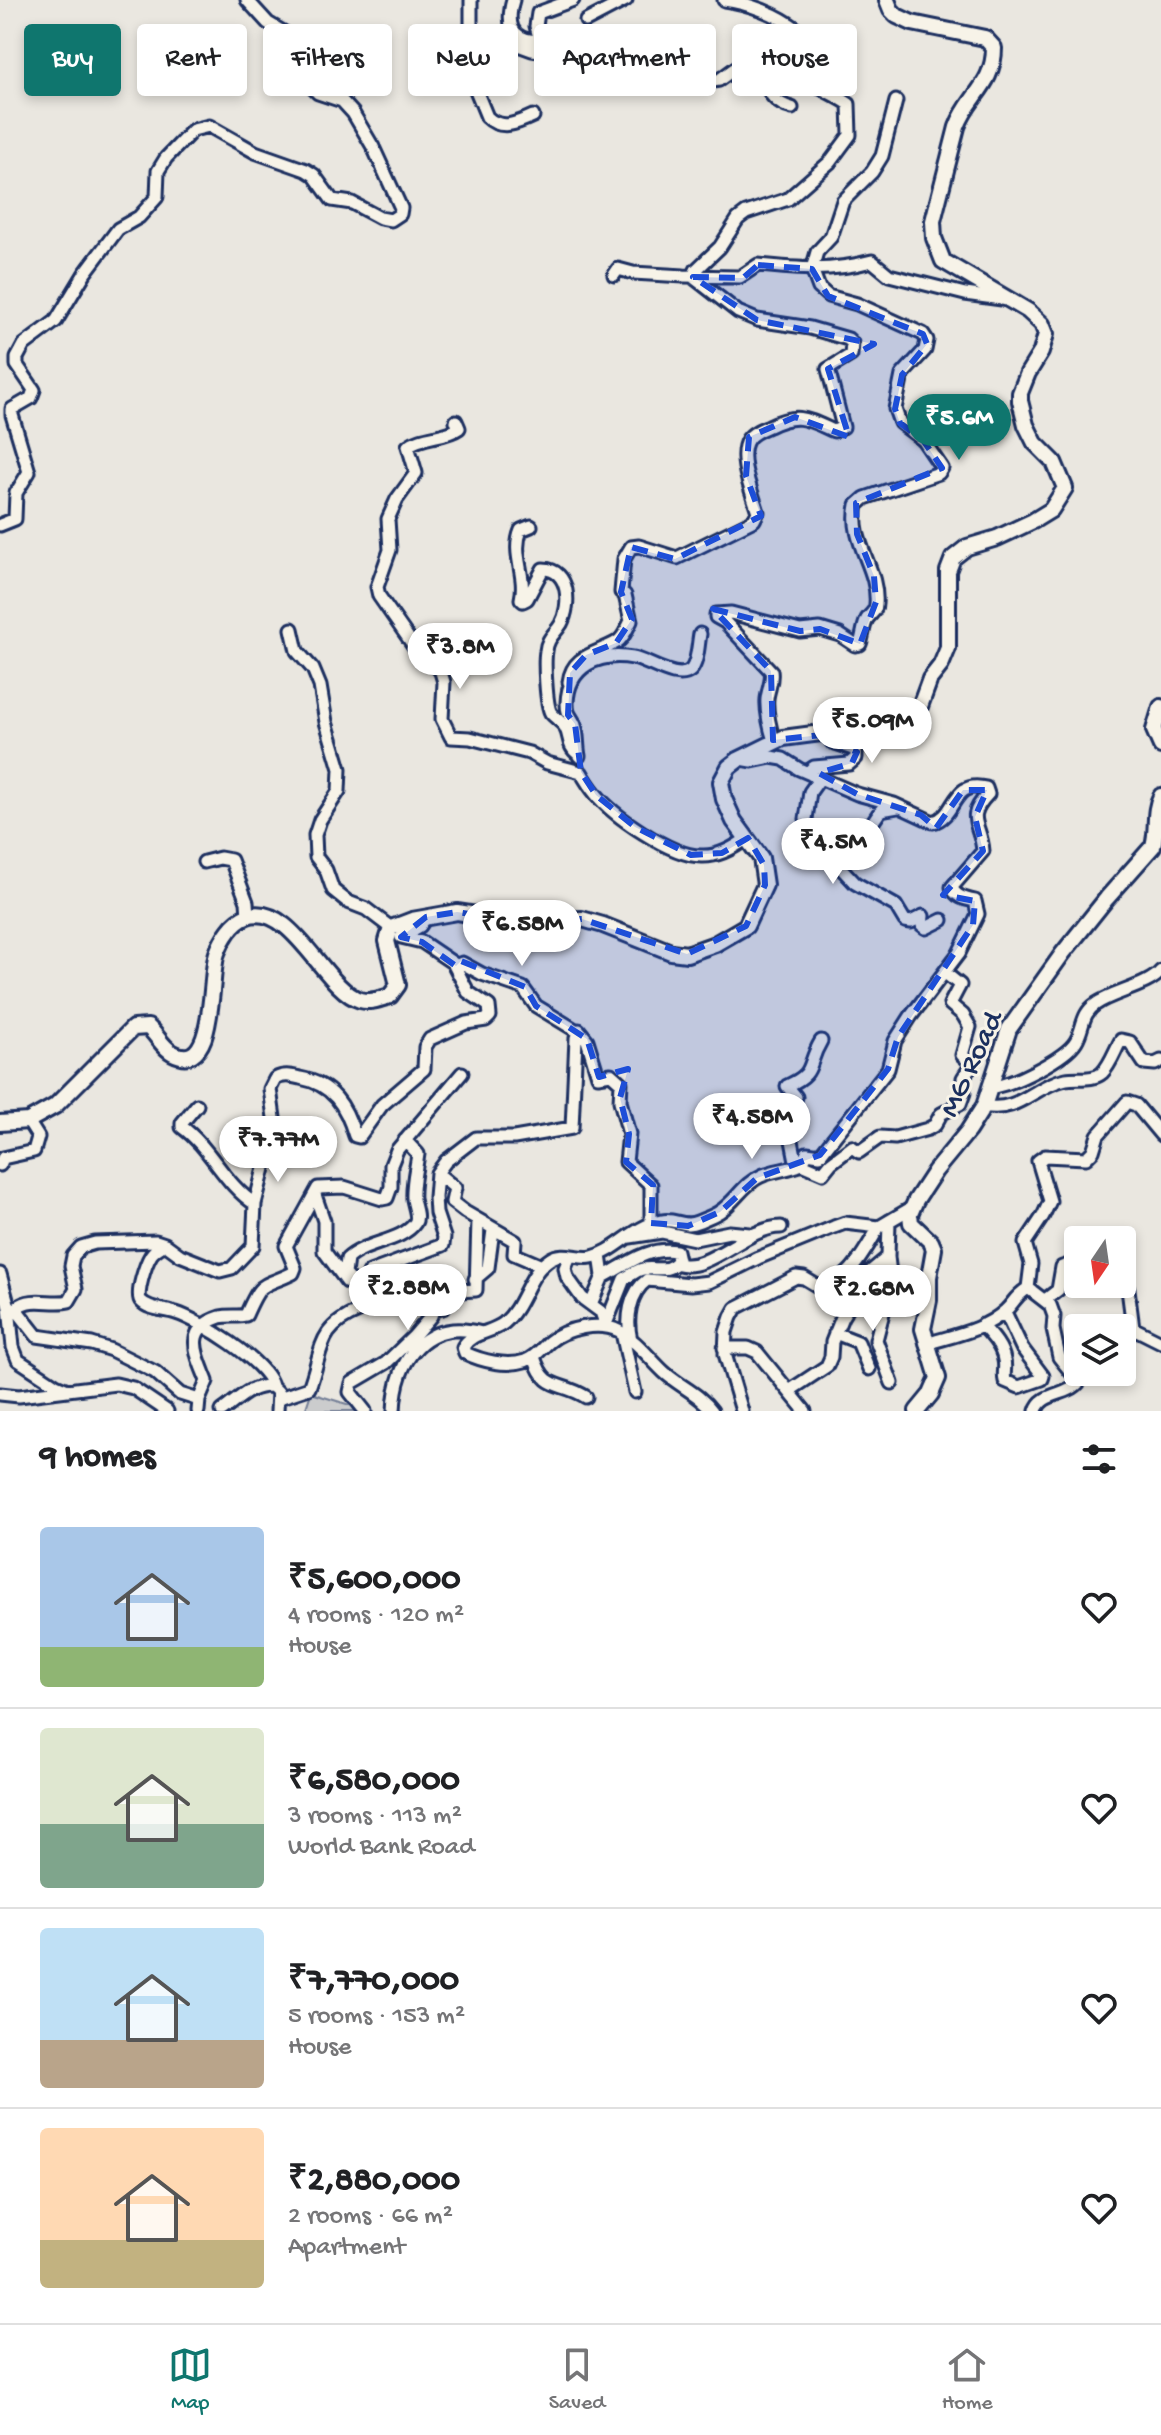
<!DOCTYPE html>
<meta charset="utf-8">
<style>
body{margin:0;font-family:"Gochi Hand",sans-serif;background:#f2f2f2;color:#202124;height:100vh;display:flex;flex-direction:column;font-size:30px;white-space:nowrap}
*{box-sizing:border-box;margin:0}
p{font-size:26px;color:#757577}
.icon{flex:none;width:44px;height:44px;fill:none;stroke:currentColor;stroke-width:2;stroke-linecap:round;stroke-linejoin:round}
.map{position:relative;height:1411px;overflow:hidden}
.drawer{display:flex;flex-direction:column;background:#fff;flex:1}
.drawer>*{flex:none}
.top-card{position:absolute;left:24px;top:24px;width:1114px;height:72px;display:flex;gap:16px}
.needle{width:52px;rotate:193deg}
.fabs{position:absolute;left:1064px;top:1226px;display:grid;gap:16px}
.fabs a{display:grid;place-items:center;width:72px;height:72px;border-radius:8px;background:#fff;box-shadow:0 4px 12px #0003;font-size:40px}
.price{position:absolute;translate:-50% -68px;padding:0 18px;border-radius:28px;background:#fff;color:#222;font-size:26px;line-height:52px;filter:drop-shadow(0 2px 4px #0008)}
.price::after{content:'';position:absolute;left:50%;top:48px;width:24px;height:18px;margin-left:-12px;background:inherit;clip-path:polygon(0 0,100% 0,50% 100%)}
.price.selected{background:#0f766e;color:#fff}
ul{padding:0;list-style:none}
li{display:flex;align-items:center;gap:24px;height:200px;padding:0 40px}
li+li{border-top:2px solid #e0e0e0}
li span{display:grid;place-items:center;flex:none;width:224px;height:160px;border-radius:8px;color:#555}
li>.icon{margin-inline-start:auto}
span .icon{width:96px;height:96px;fill:#fffc;stroke-width:1}
li b{font-size:34px}
h2{display:flex;justify-content:space-between;align-items:center;height:96px;padding:0 40px;font-size:34px}
.pill{padding:0 28px;border-radius:8px;background:#fff;box-shadow:0 4px 12px #0003;font-size:28px;line-height:72px}
.pill.selected{background:#0f766e;color:#fff}
.menu{display:flex;justify-content:space-around;align-items:center;height:112px;border-top:2px solid #e0e0e0;background:#fff;font-size:22px;color:#757577}
.menu a{display:grid;justify-items:center;gap:4px}
.menu .selected{color:#0f766e}
.map>svg:first-child{display:block}
.green{fill:#cbcccd;stroke:#737e96;stroke-width:2}
.lines{fill:none;stroke-linecap:round;stroke-linejoin:round}
.minor-casing{stroke:#1b2f5e;stroke-width:17}
.major-casing{stroke:#1b2f5e;stroke-width:20}
.minor{stroke:#f7f3e8;stroke-width:11}
.major{stroke:#f7f3e8;stroke-width:14}
.marked{fill:#1d4ed8;fill-opacity:0.2;stroke:#1d4ed8;stroke-width:6;stroke-dasharray:16 10;stroke-linejoin:round}
.labels{text-anchor:middle;stroke-width:6;stroke-linejoin:round;paint-order:stroke}
.street-label{font-size:30px;fill:#1b2f5e;stroke:#f7f3e8}
</style>
<div class="map">
<svg width="1161" height="1411" viewBox="0 0 1161 1411">
<rect width="100%" height="100%" fill="#eae7e0"/>
<filter id="ink" filterUnits="userSpaceOnUse"><feTurbulence type="fractalNoise" baseFrequency=".0125" numOctaves="2"/><feDisplacementMap in="SourceGraphic" scale="16" xChannelSelector="R" yChannelSelector="G"/><feConvolveMatrix kernelMatrix="1 2 1 2 8 2 1 2 1" color-interpolation-filters="sRGB"/></filter>
<g filter="url(#ink)">
<!-- green -->
<path class="green" d="M311,1393L363,1409V1411H305Z"/>
<g class="lines">
<defs>
<path id="minor" d="M471,0V25L464,61L487,117C501,131 518,123 533,116
M513,0C507,21 509,39 535,41L539,37L536,26L538,13L573,0
M586,21L626,0
M511,30L521,46L532,50L597,58L647,59L678,70L700,75L713,81L719,80L741,64L750,62C770,75 762,101 792,108
M614,275L618,269L633,273L684,276L740,277L758,265C799,269 831,272 872,261L889,275L965,294L1009,300
M456,421L459,428C445,438 423,435 408,446L416,473L397,499L388,519L390,550L377,587L379,596L418,652L432,660L441,672L444,682L442,719L451,737L470,738L529,753L547,763L581,772C585,779 590,787 595,793C613,816 671,856 701,856C718,857 734,848 747,838
M0,525L15,519L16,493L29,472L12,415V409L31,398L34,390L17,365V358L24,345L56,321L85,273L118,229L139,217L157,197L158,171L166,158L193,130L209,126L255,152L306,170L314,175L332,200L352,203L380,218L391,220L400,214L401,208L373,147L353,113L342,101L318,93L310,85L307,73L310,48L268,23L247,0
M531,526L521,530C511,554 527,575 521,599L523,601L527,599L543,569C570,569 571,606 561,624C555,634 547,638 546,651C544,662 546,705 551,713C555,718 561,721 565,727C571,737 567,746 578,754
M292,629L297,651L313,669L320,686L326,722L340,769L339,791L320,820L315,835L316,857L326,870L333,890L348,902L366,909L391,928
M569,682C572,655 597,654 617,642C624,638 627,628 631,621L625,595L621,592L624,559L631,547L639,546L677,558L754,520L758,512C753,494 736,457 748,439C753,432 762,429 769,426C798,412 807,419 834,431L843,427L828,369L851,355L852,343L848,339L810,328L757,320L738,312L693,277L696,270L720,247L738,219L746,213L788,199L830,162L850,135L849,104C826,88 806,89 800,56C798,47 800,39 798,30C778,14 748,3 724,0
M774,741C770,728 766,713 767,699C768,689 773,681 771,671L725,622L716,617V614L731,613L800,631L820,629L840,635L855,645L860,644C863,636 863,627 867,619C871,613 876,612 876,604C879,568 849,542 857,505L865,498L939,473L942,468L923,440L900,423L895,409L902,375L925,350L927,340L923,334L857,304L828,296L819,288L812,269L817,252L831,237L843,201L872,172L882,156L896,101
M579,756C577,746 578,734 575,725C571,715 567,716 567,703C568,666 599,652 633,658C647,660 678,683 691,670C698,662 698,644 700,634
M812,775L811,769L814,767L849,764L856,758V750L832,742V734
M898,807L881,810L864,835L858,852L842,861L841,868L855,883L896,906L905,921L911,922L923,916L922,925L926,928L942,920
M806,819L810,792L820,778
M204,862L220,858L231,860L247,902L248,916
M456,966L462,963L482,974L523,988L536,1006L577,1031
M991,1087C1011,1086 1066,1058 1076,1041C1084,1028 1081,1014 1096,1004C1113,992 1149,986 1161,971
M197,1105L182,1123V1127C211,1148 224,1184 255,1204
M984,1106C1018,1114 1035,1085 1066,1079C1077,1077 1093,1081 1102,1073C1111,1064 1115,1050 1121,1040L1130,1042L1144,1063L1155,1064L1161,1061
M802,1164L823,1173L831,1163L852,1147L859,1152L880,1137L895,1138L928,1129L935,1125L941,1114L960,1104L964,1093L963,1078L972,1064L962,1055L970,1027L963,1015L950,1004L960,985L945,973
M0,1165L3,1158L34,1151L38,1137L28,1121
M797,1166L788,1120L796,1097L787,1086C817,1073 806,1066 821,1041
M437,1173L455,1188L452,1202L465,1212L515,1241L514,1254L542,1266
M315,1195L324,1221V1251L347,1282
M630,1237L662,1232L695,1239L729,1232L750,1234
M165,1244C160,1247 154,1250 151,1255C146,1263 135,1295 141,1301C149,1310 165,1309 176,1313C199,1320 267,1362 272,1386
M570,1256L565,1268L567,1277L582,1298L601,1312L606,1326
M888,1257L891,1282L876,1340L892,1383
M1122,1273L1128,1289L1133,1328L1132,1332L1122,1335
M0,1274L9,1307L13,1347L18,1360L56,1385L68,1390
M603,1277C626,1265 648,1246 676,1251L679,1264C710,1272 746,1227 781,1227
M475,1279L488,1268L493,1230
M362,1294L345,1274L347,1259C364,1242 402,1242 415,1223C419,1217 414,1206 413,1199C412,1183 416,1169 418,1154L405,1140
M1045,1300L1058,1290L1062,1267L1078,1262
M591,1304L603,1276L600,1255
M606,1324L624,1279C630,1276 636,1270 643,1269C656,1267 667,1273 677,1262
M982,1325C991,1335 1002,1346 1004,1360C1006,1368 1003,1373 1005,1381L1019,1387L1042,1379L1043,1376L1022,1348L1005,1312
M1133,1328L1161,1342
M622,1333L635,1392
M835,1333L858,1342L869,1369
M631,1340C626,1320 629,1293 647,1280L691,1284L709,1282L758,1258L834,1227L845,1223L879,1227L913,1207
M926,1344C951,1336 985,1330 1005,1311C1015,1302 1013,1298 1028,1288
M724,1348H748L757,1352L805,1411
M534,1357C546,1393 559,1380 586,1397
M789,1391L827,1366L831,1357L832,1342L842,1317L870,1272L888,1257L889,1221
M0,1394L19,1396L116,1384L133,1388L167,1411
M279,1398L309,1388C324,1348 316,1329 359,1311L363,1285L370,1272L443,1245L444,1237L436,1213L435,1197L437,1173L446,1161L476,1138H514L572,1128L576,1038L579,1030L587,1040L598,1076L611,1074L621,1083L620,1101L629,1134L626,1162L651,1185V1223
M199,1400L180,1394L155,1372L111,1350L92,1344L37,1336L19,1313L18,1307C31,1296 53,1305 69,1301L76,1289L71,1266L73,1256L81,1247L95,1243L156,1241L165,1244L180,1255L220,1271L232,1268L253,1246L255,1204L275,1125L270,1089L275,1079C284,1074 291,1076 300,1078C333,1084 346,1106 355,1136L359,1137L382,1105L424,1069L425,1047L430,1039L466,1023L486,1020L490,1016L489,1006L468,992L453,963L422,942L401,937L420,926L426,917
M198,1411L199,1400L207,1381C197,1355 182,1329 220,1317C229,1315 238,1317 246,1315C262,1279 260,1289 293,1273L295,1268L286,1246L318,1188L344,1187L382,1199L387,1198L391,1187V1165L397,1150L462,1073
M222,1411C239,1399 250,1385 272,1386L278,1392L277,1411
M365,1411L350,1392L352,1383L386,1363L413,1337L431,1316L433,1310L443,1308L441,1292L476,1290L478,1220
M394,1411C396,1358 426,1318 482,1333
M712,1411C700,1394 679,1386 664,1372C650,1359 636,1340 619,1331C600,1321 565,1328 549,1342C541,1349 536,1357 525,1361C506,1367 482,1361 465,1353L463,1347C471,1332 492,1333 504,1323C525,1305 527,1274 550,1259C563,1250 579,1260 592,1257C616,1252 633,1226 662,1221C675,1218 684,1228 697,1222C704,1219 713,1216 719,1212C735,1202 744,1183 761,1176C774,1170 789,1170 802,1164L807,1153L820,1155L888,1069L895,1041L911,1016L959,953L978,914L975,901C965,899 955,897 952,887L983,851C981,823 964,819 988,794L986,788C951,779 957,817 933,822L894,804L857,794L799,769L783,759L771,757L752,761L741,759
M742,1411L725,1354L726,1332L731,1317L736,1308L796,1277L804,1278L819,1287C849,1285 865,1250 879,1227
M1036,1411C1041,1392 1068,1396 1079,1382L1059,1357L1053,1329L1054,1316L1050,1305L1028,1288L1031,1264L1025,1243L1043,1216L1050,1201L1038,1161L1045,1156L1086,1158L1093,1151L1098,1135L1127,1102L1136,1105L1161,1135"/>
<path id="major" d="M1161,707L1154,730L1161,746
M0,1123L28,1121L55,1106L133,1028L148,1027C157,1035 163,1048 173,1053C217,1076 209,974 217,953C222,939 233,921 247,916C292,901 325,990 360,1000C370,1003 380,999 390,996L398,985L387,941L391,928L412,920L457,912L521,922L582,919L603,925L671,952L687,954L715,944L746,926L765,885L761,858L734,821L724,799L721,782L729,767L738,760L783,738L821,733H874L886,730L906,715L919,709L930,679L941,665L948,648V571L953,558L967,547L997,538L1033,521L1051,510L1065,488L1054,462L1035,443L1026,425L1020,401V393L1028,373L1041,352L1046,334L1042,324L1028,311L943,261L934,238L933,221L957,127C968,96 994,85 994,48L985,38L912,23L897,16L891,10L887,0
M917,1411L931,1394L938,1378L923,1329L929,1300V1277L934,1249L931,1242L911,1223L910,1214L916,1200L935,1171L968,1131L984,1106L1009,1029L1063,953L1107,898L1153,846C1158,829 1153,811 1161,796"/>
</defs>
<!-- minor casing -->
<use href="#minor" class="minor-casing"/>
<!-- major casing -->
<use href="#major" class="major-casing"/>
<!-- minor -->
<use href="#minor" class="minor"/>
<!-- major -->
<use href="#major" class="major"/>
</g>
</g>
<!-- marked area -->
<path class="marked" d="M758,265L812,269L828,296L923,334L927,344L902,375L895,409L900,423L923,440L942,468L856,503L857,534L874,576L876,602L860,644L820,629L800,631L713,609L771,671L773,740L832,734L831,742L857,752L852,763L819,773L857,794L921,815L936,828L963,790H987L975,817L983,851L943,895L975,901L973,925L898,1037L888,1069L820,1155L757,1178L720,1212L688,1226L651,1223L653,1185L626,1162L629,1134L620,1098L628,1069L599,1077L587,1039L536,1006L525,987L461,961L456,966L422,942L401,937L426,917L457,912L521,922L582,919L687,954L746,926L765,885L764,865L748,838L722,853L691,855L635,827L596,795L581,772L575,724L568,715L570,673L586,655L616,643L632,619L621,592L631,547L675,559L761,516L746,476L749,437L795,417L849,437L828,369L874,344L757,320L693,277L743,278Z"/>
<g class="labels">
<!-- street labels -->
<g class="street-label">
<text transform="translate(969 1063) rotate(-65)" y="10">MG Road</text>
</g>
</g>
</svg>
<div class="fabs">
<a><svg class="needle" viewBox="-14 -14 28 28"><path d="M0-13l5 13h-10z" fill="#e53935"/><path d="M0 13l5-13h-10z" fill="#757577"/></svg></a>
<a><svg class="icon" aria-label="layers" viewBox="0 0 24 24"><path d="M12 4l9 5-9 5-9-5zM3 14l9 5 9-5"/></svg></a>
</div>
<b class="price selected" style="left:959px;top:462px">₹5.6M</b>
<b class="price" style="left:460px;top:691px">₹3.8M</b>
<b class="price" style="left:872px;top:765px">₹5.09M</b>
<b class="price" style="left:833px;top:886px">₹4.5M</b>
<b class="price" style="left:522px;top:968px">₹6.58M</b>
<b class="price" style="left:752px;top:1161px">₹4.58M</b>
<b class="price" style="left:278px;top:1184px">₹7.77M</b>
<b class="price" style="left:408px;top:1332px">₹2.88M</b>
<b class="price" style="left:873px;top:1333px">₹2.68M</b>
<div class="top-card">
<a class="pill selected">Buy</a>
<a class="pill">Rent</a>
<a class="pill">Filters</a>
<a class="pill">New</a>
<a class="pill">Apartment</a>
<a class="pill">House</a>
</div>
</div>
<section class="drawer">
<h2>9 homes<svg class="icon" aria-label="filters" viewBox="0 0 24 24"><path d="M4 7h16M4 17h16"/><circle cx="9" cy="7" r="2"/><circle cx="15" cy="17" r="2"/></svg></h2>
<ul>
<li><span style="background:linear-gradient(#a9c7e8 75%,#8fb573 0)"><svg class="icon" aria-label="home" viewBox="0 0 24 24"><path d="M3 11l9-7 9 7M6 9v11h12V9"/></svg></span><div><b>₹5,600,000</b><p>4 rooms · 120 m²</p><p>House</p></div><svg class="icon" aria-label="heart" viewBox="0 0 24 24"><path d="M12 20l-8-8c-3-5 5-10 8-4 3-6 11-1 8 4z"/></svg></li>
<li><span style="background:linear-gradient(#dfe7d0 60%,#7fa58c 0)"><svg class="icon" aria-label="home" viewBox="0 0 24 24"><path d="M3 11l9-7 9 7M6 9v11h12V9"/></svg></span><div><b>₹6,580,000</b><p>3 rooms · 113 m²</p><p>World Bank Road</p></div><svg class="icon" aria-label="heart" viewBox="0 0 24 24"><path d="M12 20l-8-8c-3-5 5-10 8-4 3-6 11-1 8 4z"/></svg></li>
<li><span style="background:linear-gradient(#bfe0f5 70%,#b9a48a 0)"><svg class="icon" aria-label="home" viewBox="0 0 24 24"><path d="M3 11l9-7 9 7M6 9v11h12V9"/></svg></span><div><b>₹7,770,000</b><p>5 rooms · 153 m²</p><p>House</p></div><svg class="icon" aria-label="heart" viewBox="0 0 24 24"><path d="M12 20l-8-8c-3-5 5-10 8-4 3-6 11-1 8 4z"/></svg></li>
<li><span style="background:linear-gradient(#ffd9b3 70%,#c2b280 0)"><svg class="icon" aria-label="home" viewBox="0 0 24 24"><path d="M3 11l9-7 9 7M6 9v11h12V9"/></svg></span><div><b>₹2,880,000</b><p>2 rooms · 66 m²</p><p>Apartment</p></div><svg class="icon" aria-label="heart" viewBox="0 0 24 24"><path d="M12 20l-8-8c-3-5 5-10 8-4 3-6 11-1 8 4z"/></svg></li>
</ul>
</section>
<nav class="menu">
<a class="selected"><svg class="icon" aria-label="map" viewBox="0 0 24 24"><path d="M3 6l6-2 6 2 6-2v14l-6 2-6-2-6 2zM9 4v14M15 6v14"/></svg>Map</a>
<a><svg class="icon" aria-label="saved" viewBox="0 0 24 24"><path d="M7 4h10v16l-5-4-5 4z"/></svg>Saved</a>
<a><svg class="icon" aria-label="home" viewBox="0 0 24 24"><path d="M3 11l9-7 9 7M6 9v11h12V9"/></svg>Home</a>
</nav>
